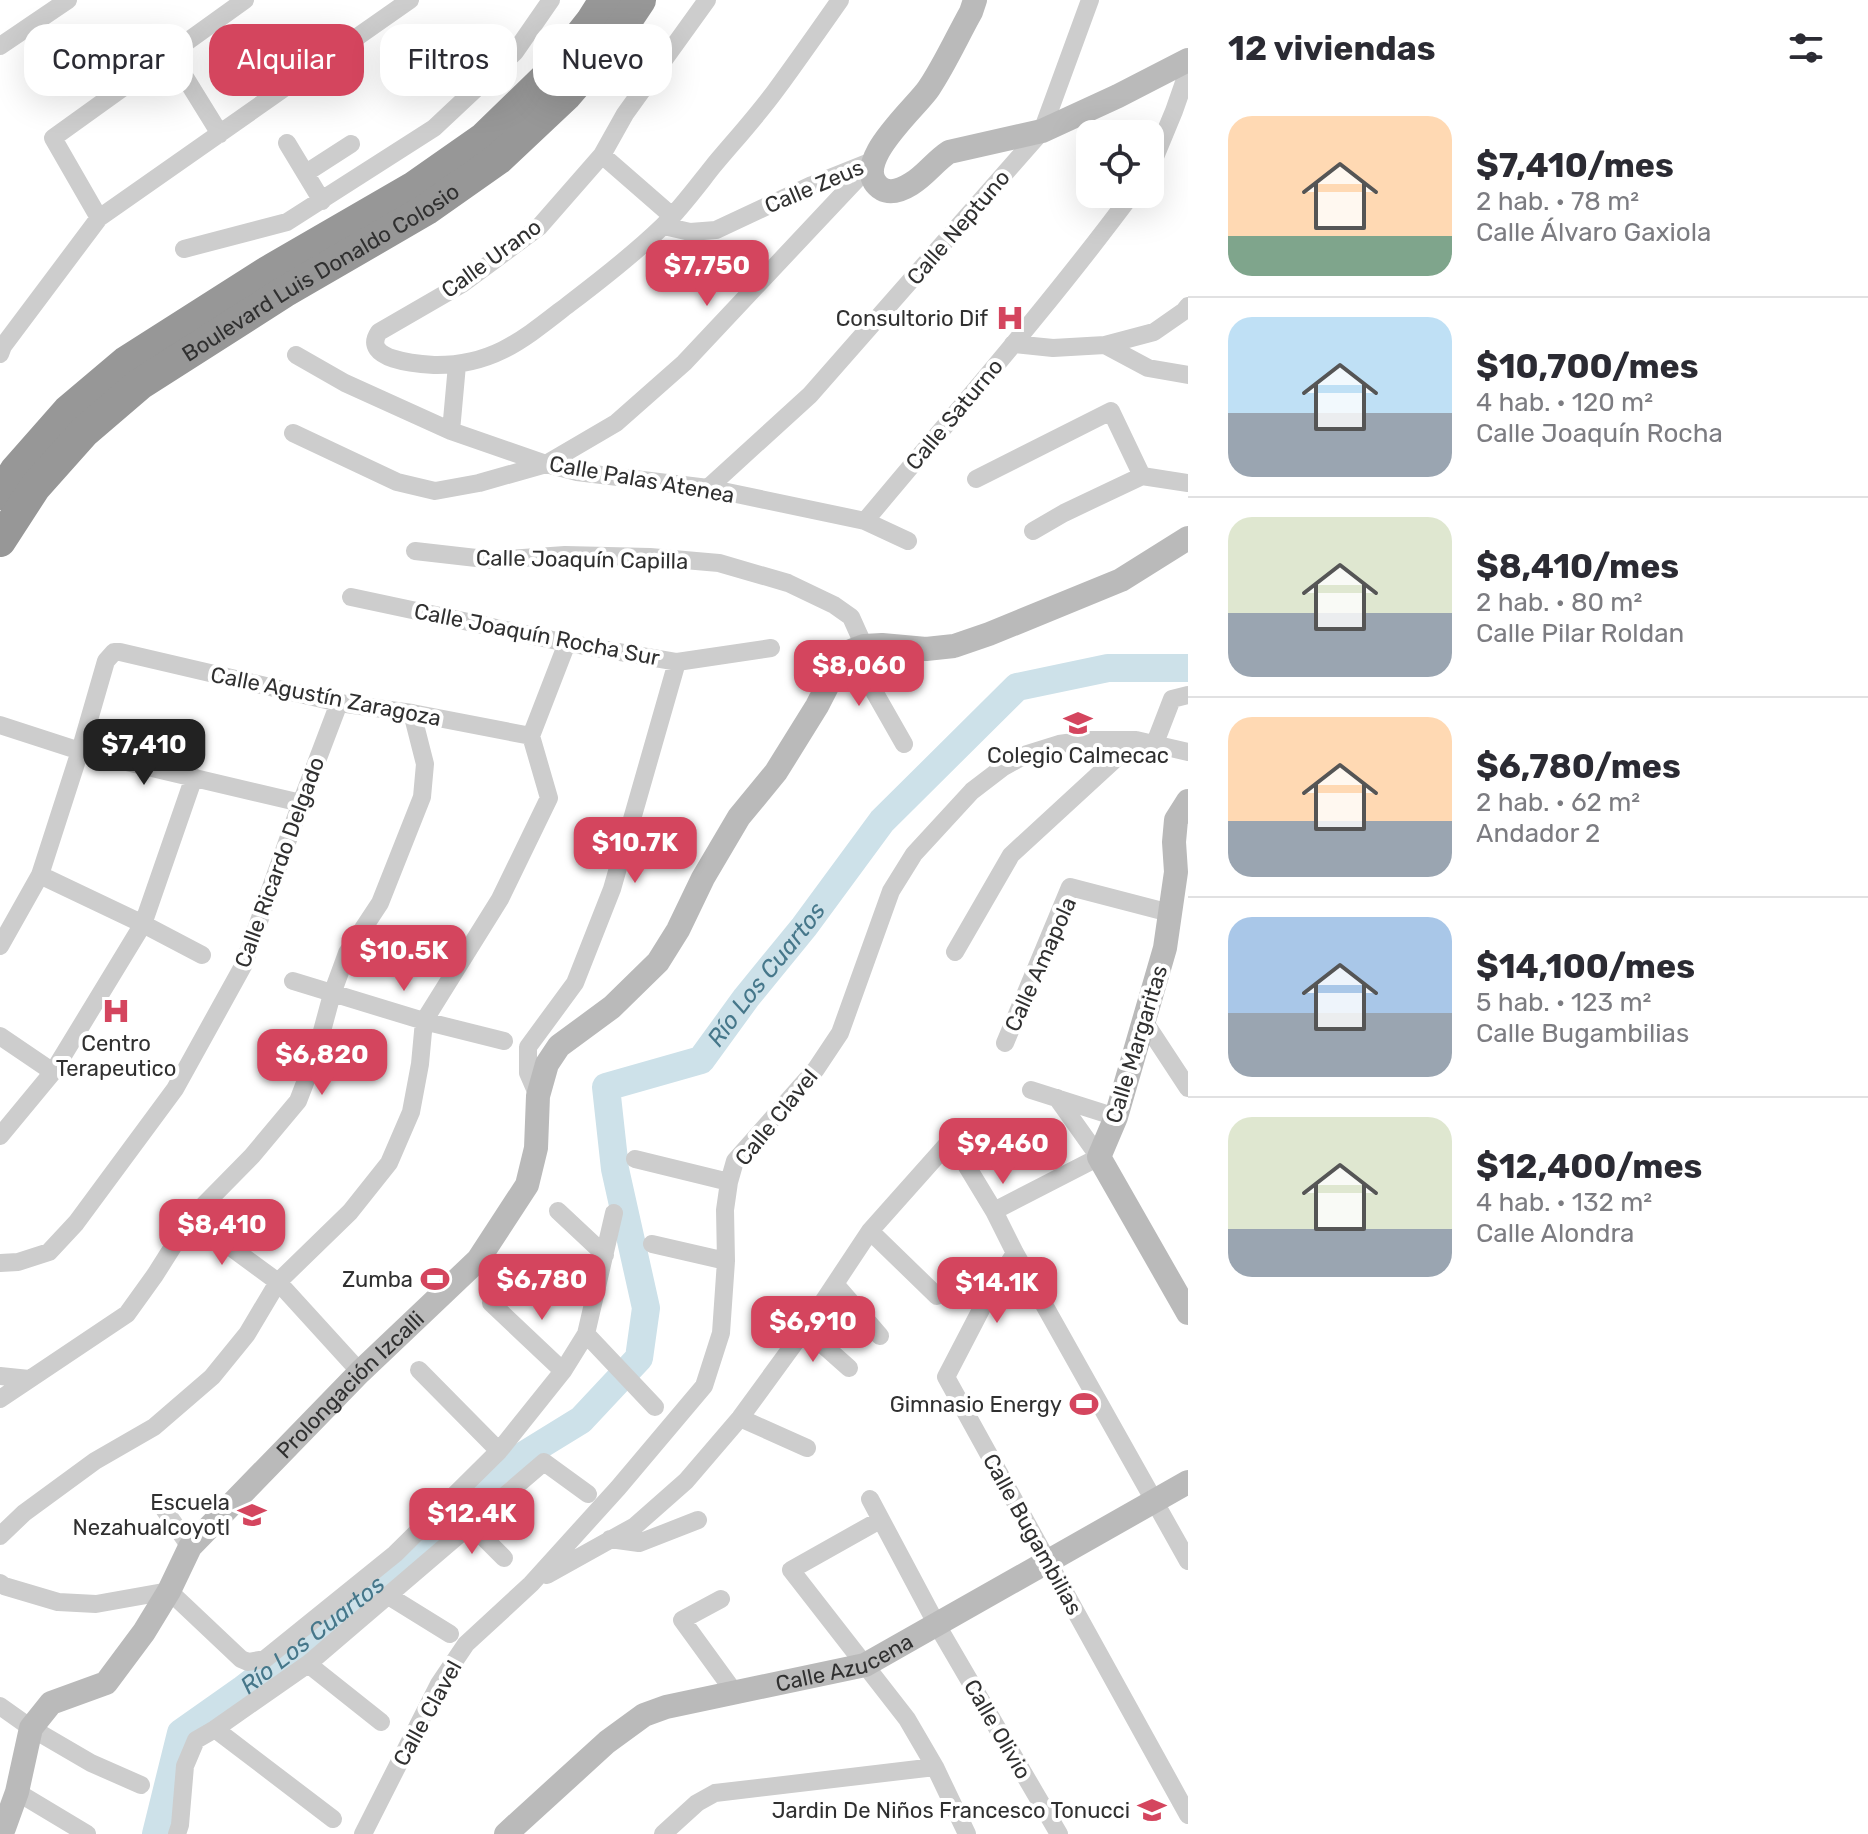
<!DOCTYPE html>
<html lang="es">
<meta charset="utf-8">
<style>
body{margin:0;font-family:Rubik,sans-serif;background:#f2f2f3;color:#2b2b33;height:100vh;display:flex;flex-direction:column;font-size:30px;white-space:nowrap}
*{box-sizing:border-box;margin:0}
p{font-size:26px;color:#7c7c81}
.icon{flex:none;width:44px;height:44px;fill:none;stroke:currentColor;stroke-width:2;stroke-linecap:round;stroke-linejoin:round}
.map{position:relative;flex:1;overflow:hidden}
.sheet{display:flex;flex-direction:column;background:#fff;width:680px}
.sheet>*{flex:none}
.top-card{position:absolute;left:24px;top:24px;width:760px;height:72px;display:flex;gap:16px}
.buttons{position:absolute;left:1076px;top:120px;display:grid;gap:16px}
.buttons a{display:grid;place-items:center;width:88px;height:88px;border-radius:16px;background:#fff;box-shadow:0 8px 32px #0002;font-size:40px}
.price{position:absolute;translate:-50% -68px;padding:0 18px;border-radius:16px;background:#d4455e;color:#fff;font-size:26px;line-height:52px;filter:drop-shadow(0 2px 4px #0008)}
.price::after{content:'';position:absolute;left:50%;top:48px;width:24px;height:18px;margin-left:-12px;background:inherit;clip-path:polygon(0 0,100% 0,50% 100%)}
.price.on{background:#222;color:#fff}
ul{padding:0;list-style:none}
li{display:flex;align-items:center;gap:24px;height:200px;padding:0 40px}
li+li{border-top:2px solid #e1e1e2}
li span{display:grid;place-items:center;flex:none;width:224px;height:160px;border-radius:24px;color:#555}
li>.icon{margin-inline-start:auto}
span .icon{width:96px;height:96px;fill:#fffc;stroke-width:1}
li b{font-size:34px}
h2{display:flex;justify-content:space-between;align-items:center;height:96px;padding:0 40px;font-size:34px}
.chip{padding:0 28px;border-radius:24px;background:#fff;box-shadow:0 8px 32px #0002;font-size:28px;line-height:72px}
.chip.on{background:#d4455e;color:#fff}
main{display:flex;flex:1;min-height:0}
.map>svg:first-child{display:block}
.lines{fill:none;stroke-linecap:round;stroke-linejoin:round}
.river{stroke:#cde1e9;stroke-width:28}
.street{stroke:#cdcdcd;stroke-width:18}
.secondary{stroke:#bababa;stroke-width:24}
.highway{stroke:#979797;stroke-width:32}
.labels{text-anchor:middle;stroke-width:8;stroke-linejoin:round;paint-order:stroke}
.street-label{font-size:22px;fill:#303030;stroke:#fff}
.poi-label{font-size:22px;fill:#303030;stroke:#fff;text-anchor:end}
.water-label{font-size:24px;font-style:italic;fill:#46778a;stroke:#fff}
</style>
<main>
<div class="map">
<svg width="1188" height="1834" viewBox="0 0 1188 1834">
<rect width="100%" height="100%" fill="#fff"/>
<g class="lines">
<!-- river -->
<path class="river" id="s1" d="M156,1834L181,1733L242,1690L372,1589L498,1471L581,1420L639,1358L646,1308L615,1169L606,1087L701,1060L746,998L804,927L882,821L1017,687L1108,668H1188"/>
<!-- street -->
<path class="street" d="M707,0L625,114L602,155L539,227L462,284L379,332C360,360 418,364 434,365C494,366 525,338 569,304C602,279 634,254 663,226C682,207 698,185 714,165C735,140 757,116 776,90C798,60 819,30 840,0
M0,46L68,0
M170,53L220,134
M287,143L322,201
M602,155L672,216
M1150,169L1174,111L1188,71
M306,173L351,144
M99,218L53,138L245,0
M664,226L690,232L716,230L812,185L867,163
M184,249L287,222L434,128L515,52L551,0
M1013,344L1053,348L1105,345L1154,332L1184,311L1188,306
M1105,345L1148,368L1188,375
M0,354L3,346L99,218L410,0
M296,355L345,383L451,431L546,464L577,472L708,488L865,521L908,541
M451,431L457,365
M293,433L397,482L435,491L479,483L546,464L616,423L684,363L874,161
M1142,476L1188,483
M976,479L1111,411L1142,476
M708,488L810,395L1042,131L1090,0
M865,521C955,413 1048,307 1132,194
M1033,531L1064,513L1142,476
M415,551L494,560L565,555L650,557L719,563L788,583L834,605L851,617L864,646
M351,597L567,643L677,662L771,648
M851,651L904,744
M0,725L80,751L301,803
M1155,743L1172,699L1188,695
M40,875L143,924L202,955
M0,946L40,875L80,751L106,661L114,652H120L339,703L412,713L531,736
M955,952L1011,855L1136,740
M293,981L424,1021L504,1041
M1144,1021L1188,1088
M0,1036L53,1072
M1005,1043L1070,887L1170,913
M1031,1090L1116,1117
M538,1096L528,1073V1047L575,983L612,889L677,662
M0,1136L53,1072L143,924L194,777
M635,1159L729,1182
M558,1211L605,1255
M994,1211L1099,1157L1057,1098
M191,1218L278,1282L360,1372
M870,1231L937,1296
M652,1244L726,1261
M1015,1253L986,1300L946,1377L1188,1815
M0,1263L18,1262L49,1252L76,1223L175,1089L243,966L301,803L339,703
M835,1284L880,1336
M491,1303L563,1371
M805,1329L849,1368
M586,1334L655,1407
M419,1370L499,1451
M0,1376L29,1379
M0,1399L127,1314L155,1275L191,1218L252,1156L298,1101L315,1057L332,994L347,953L380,903L422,797L425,764L412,713
M740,1418L807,1448
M870,1499L937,1625L1059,1834
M164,1509L190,1547
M880,1520L791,1570L907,1719L935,1767L967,1834
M470,1524L504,1558
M0,1536L24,1513L95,1461L154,1427L212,1377L247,1334L278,1282L350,1212L389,1163L411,1112L420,1064L424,1021L500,899L549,798L531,736L567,643
M610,1539L639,1543L698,1520
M547,1575L635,1526L686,1481L740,1418L805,1329L870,1231L951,1140L994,1211L1015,1253L1188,1561
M0,1583L4,1586L58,1602L96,1604L169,1591L241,1659L248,1662L265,1659L395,1554L499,1451L563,1371L586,1334L614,1213
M387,1595L450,1634
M721,1599L682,1620L735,1693
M308,1664L381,1722
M0,1706L31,1728L91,1763L141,1785
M215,1729L333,1819
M17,1792L87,1834
M177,1834L180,1825L185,1766L196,1740L215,1729L308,1664L544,1462L588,1494
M363,1834L439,1684L466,1644L531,1584L618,1488L704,1386L721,1333L726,1261L725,1210L729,1182L735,1161L816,1069L840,1033L891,891L914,854L972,791L1002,768L1027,754L1059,744L1088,740H1136L1188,752
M663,1834L697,1803L715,1793L935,1767"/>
<!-- secondary -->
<g class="secondary">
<path d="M975,0L971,12C957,37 945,64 929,88C917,107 846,166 882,189C891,194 903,189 911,184C925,176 935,161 949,152L1042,131L1118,96L1188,60"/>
<path d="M1188,801L1176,820L1174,842L1176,872L1165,948L1116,1117L1099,1157L1188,1313"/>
<path id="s2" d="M0,1834L4,1828L17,1792L31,1728L51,1703L106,1683L144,1632L169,1591L190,1547L360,1372L478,1260L527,1185L536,1148L538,1096L547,1064L559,1046L612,1007L658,962L678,930L703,878L739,817L776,772L817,706L837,667L851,651L864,646L882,645L926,649L954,646L989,634L1121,580L1188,538"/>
<path id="s3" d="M506,1834L607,1742L644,1715L666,1707L865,1665L1188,1482"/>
</g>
<!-- highway -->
<g class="highway">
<path d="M0,494L16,470L68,411L126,362L269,271L414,187L484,138L550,74L591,22L605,0"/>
<path id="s4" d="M0,541L35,487L84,432L140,384L284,292L427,209L498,159L566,95L614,39L640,0"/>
</g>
</g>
<!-- icons -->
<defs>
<symbol id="hospital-bare" viewBox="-9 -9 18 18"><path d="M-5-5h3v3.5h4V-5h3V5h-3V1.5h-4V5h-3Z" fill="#d4455e" stroke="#fff" stroke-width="2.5" paint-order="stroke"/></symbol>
<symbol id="school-bare" viewBox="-9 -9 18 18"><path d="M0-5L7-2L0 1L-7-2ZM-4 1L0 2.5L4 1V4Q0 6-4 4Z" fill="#d4455e" stroke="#fff" stroke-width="2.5" paint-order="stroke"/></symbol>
<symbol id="stadium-bare" viewBox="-9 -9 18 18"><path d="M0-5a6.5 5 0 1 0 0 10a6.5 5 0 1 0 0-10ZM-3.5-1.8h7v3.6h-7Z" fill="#d4455e" stroke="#fff" stroke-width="2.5" paint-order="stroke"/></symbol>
</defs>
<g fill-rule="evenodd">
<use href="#hospital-bare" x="990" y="298" width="40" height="40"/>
<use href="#school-bare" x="1058" y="703" width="40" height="40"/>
<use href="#hospital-bare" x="96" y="991" width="40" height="40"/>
<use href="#stadium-bare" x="415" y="1259" width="40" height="40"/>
<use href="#stadium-bare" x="1064" y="1384" width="40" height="40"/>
<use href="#school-bare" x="232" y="1495" width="40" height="40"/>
<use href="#school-bare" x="1132" y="1790" width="40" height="40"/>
</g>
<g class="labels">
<!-- street labels -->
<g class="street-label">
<text transform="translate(814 186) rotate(-23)" y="8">Calle Zeus</text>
<text transform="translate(958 227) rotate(-49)" y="8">Calle Neptuno</text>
<text transform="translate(491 258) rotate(-36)" y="8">Calle Urano</text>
<text dy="8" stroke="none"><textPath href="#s4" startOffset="424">Boulevard Luis Donaldo Colosio</textPath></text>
<text transform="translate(954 414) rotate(-50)" y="8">Calle Saturno</text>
<text transform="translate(642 479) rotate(10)" y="8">Calle Palas Atenea</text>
<text transform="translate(582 559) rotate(1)" y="8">Calle Joaquín Capilla</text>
<text transform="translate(537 634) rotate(11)" y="8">Calle Joaquín Rocha Sur</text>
<text transform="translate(326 696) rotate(11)" y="8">Calle Agustín Zaragoza</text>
<text transform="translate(279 862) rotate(-70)" y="8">Calle Ricardo Delgado</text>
<text transform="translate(1040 964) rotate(-66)" y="8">Calle Amapola</text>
<text transform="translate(1136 1044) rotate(-73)" y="8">Calle Margaritas</text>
<text transform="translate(776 1117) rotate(-51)" y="8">Calle Clavel</text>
<text dy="8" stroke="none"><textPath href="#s2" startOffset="590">Prolongación Izcalli</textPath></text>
<text transform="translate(1033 1534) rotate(61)" y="8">Calle Bugambilias</text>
<text dy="8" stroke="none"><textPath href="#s3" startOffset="390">Calle Azucena</textPath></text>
<text transform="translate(427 1713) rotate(-61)" y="8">Calle Clavel</text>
<text transform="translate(998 1729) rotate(60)" y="8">Calle Olivio</text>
</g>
<!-- poi labels -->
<g class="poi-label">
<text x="988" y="326">Consultorio Dif</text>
<text x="1078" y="763" text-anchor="middle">Colegio Calmecac</text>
<text x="116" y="1051" text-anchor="middle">Centro<tspan x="116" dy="25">Terapeutico</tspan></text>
<text x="413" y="1287">Zumba</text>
<text x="1062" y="1412">Gimnasio Energy</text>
<text x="230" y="1510">Escuela<tspan x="230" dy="25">Nezahualcoyotl</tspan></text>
<text x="1130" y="1818">Jardin De Niños Francesco Tonucci</text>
</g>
<!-- water labels -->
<g class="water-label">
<text dy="8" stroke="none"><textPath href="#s1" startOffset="1180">Río Los Cuartos</textPath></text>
<text dy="8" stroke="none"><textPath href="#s1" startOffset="268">Río Los Cuartos</textPath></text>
</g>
</g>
</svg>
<div class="buttons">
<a><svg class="icon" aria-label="locate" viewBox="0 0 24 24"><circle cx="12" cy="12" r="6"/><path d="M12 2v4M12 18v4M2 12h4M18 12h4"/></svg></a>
</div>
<b class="price" style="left:707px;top:308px">$7,750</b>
<b class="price" style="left:859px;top:708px">$8,060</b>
<b class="price on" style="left:144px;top:787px">$7,410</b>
<b class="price" style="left:635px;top:885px">$10.7K</b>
<b class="price" style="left:404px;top:993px">$10.5K</b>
<b class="price" style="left:322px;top:1097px">$6,820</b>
<b class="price" style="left:1003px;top:1186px">$9,460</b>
<b class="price" style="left:222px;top:1267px">$8,410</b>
<b class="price" style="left:542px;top:1322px">$6,780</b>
<b class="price" style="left:997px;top:1325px">$14.1K</b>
<b class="price" style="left:813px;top:1364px">$6,910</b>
<b class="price" style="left:472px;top:1556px">$12.4K</b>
<div class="top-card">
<a class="chip">Comprar</a>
<a class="chip on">Alquilar</a>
<a class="chip">Filtros</a>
<a class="chip">Nuevo</a>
</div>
</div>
<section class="sheet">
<h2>12 viviendas<svg class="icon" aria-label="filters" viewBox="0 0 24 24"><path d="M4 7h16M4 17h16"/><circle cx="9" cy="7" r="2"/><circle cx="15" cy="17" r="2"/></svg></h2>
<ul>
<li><span style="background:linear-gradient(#ffd9b3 75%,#7fa58c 0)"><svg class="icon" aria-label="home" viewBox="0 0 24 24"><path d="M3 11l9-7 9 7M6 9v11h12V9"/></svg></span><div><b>$7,410/mes</b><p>2 hab. · 78 m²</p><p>Calle Álvaro Gaxiola</p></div></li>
<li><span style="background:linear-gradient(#bfe0f5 60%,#9aa5b1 0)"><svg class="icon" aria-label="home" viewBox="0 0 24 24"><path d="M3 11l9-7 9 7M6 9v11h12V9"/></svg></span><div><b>$10,700/mes</b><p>4 hab. · 120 m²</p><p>Calle Joaquín Rocha</p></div></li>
<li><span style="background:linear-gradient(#dfe7d0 60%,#9aa5b1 0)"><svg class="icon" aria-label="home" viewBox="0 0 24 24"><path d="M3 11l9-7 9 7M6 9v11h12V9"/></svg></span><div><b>$8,410/mes</b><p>2 hab. · 80 m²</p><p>Calle Pilar Roldan</p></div></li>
<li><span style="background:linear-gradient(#ffd9b3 65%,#9aa5b1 0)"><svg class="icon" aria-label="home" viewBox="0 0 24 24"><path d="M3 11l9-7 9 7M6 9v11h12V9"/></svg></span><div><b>$6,780/mes</b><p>2 hab. · 62 m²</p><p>Andador 2</p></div></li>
<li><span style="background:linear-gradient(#a9c7e8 60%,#9aa5b1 0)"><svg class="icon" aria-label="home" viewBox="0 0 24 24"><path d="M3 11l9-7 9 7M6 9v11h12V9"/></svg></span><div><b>$14,100/mes</b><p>5 hab. · 123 m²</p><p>Calle Bugambilias</p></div></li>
<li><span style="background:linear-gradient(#dfe7d0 70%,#9aa5b1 0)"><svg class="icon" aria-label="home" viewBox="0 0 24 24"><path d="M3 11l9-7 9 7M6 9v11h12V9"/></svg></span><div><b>$12,400/mes</b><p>4 hab. · 132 m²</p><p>Calle Alondra</p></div></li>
</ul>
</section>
</main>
